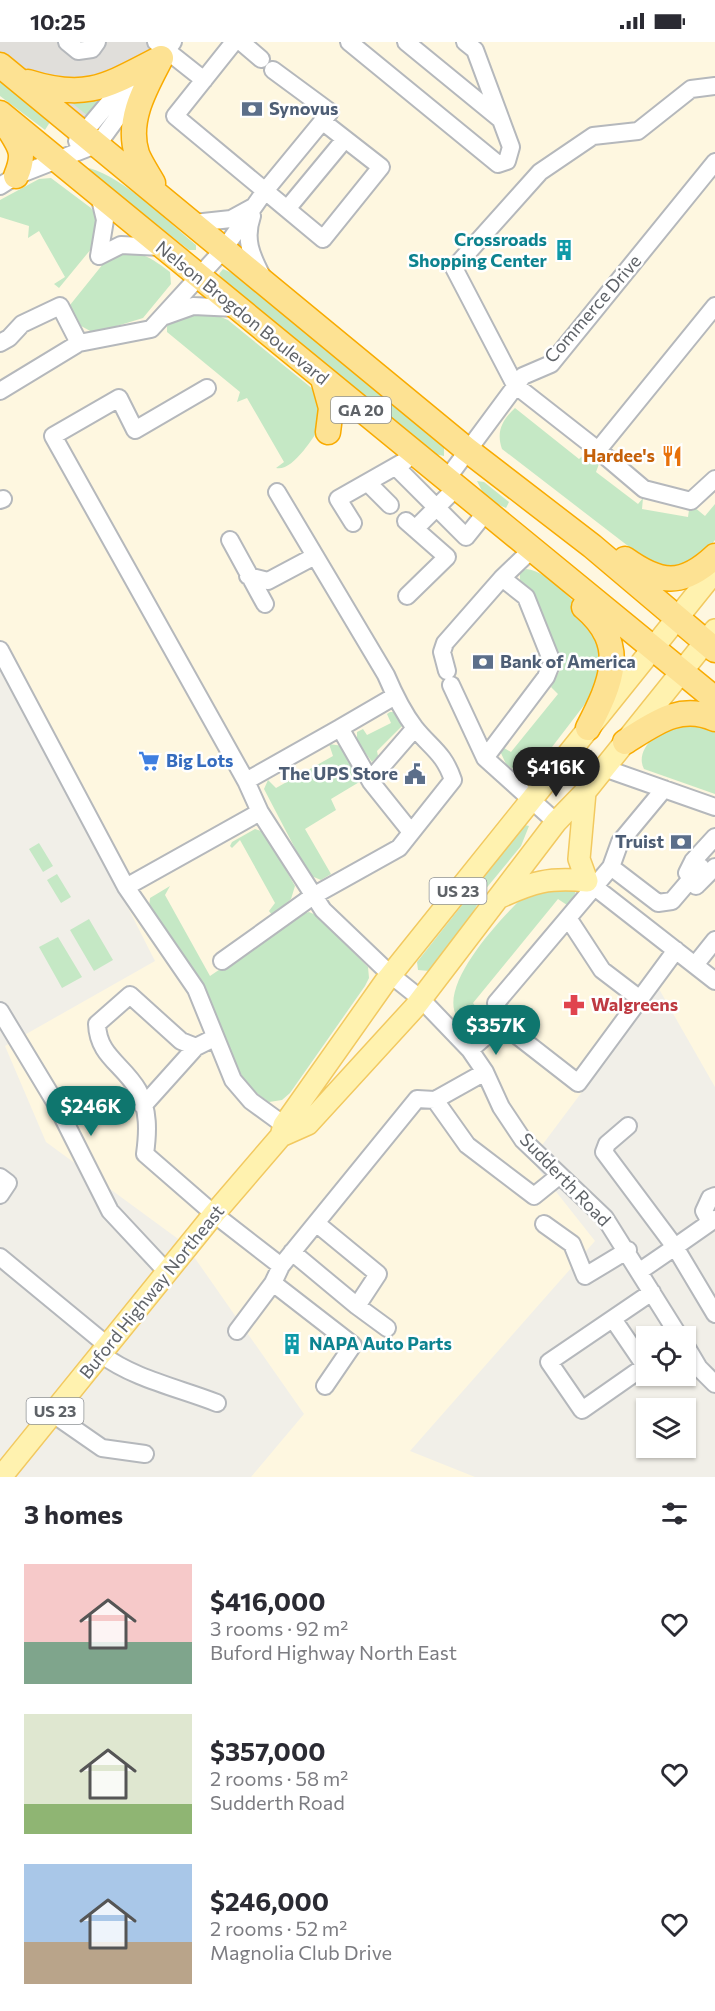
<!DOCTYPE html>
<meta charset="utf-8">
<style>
body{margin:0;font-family:Commissioner,sans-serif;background:#f7f7f7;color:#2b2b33;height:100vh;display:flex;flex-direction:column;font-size:22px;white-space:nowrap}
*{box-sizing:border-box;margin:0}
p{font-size:20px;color:#7c7c81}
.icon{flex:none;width:33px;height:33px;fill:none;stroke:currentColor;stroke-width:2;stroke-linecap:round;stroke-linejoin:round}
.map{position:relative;height:1435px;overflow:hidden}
.side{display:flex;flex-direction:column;background:#fff;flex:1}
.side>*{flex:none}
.controls{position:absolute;left:636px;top:1284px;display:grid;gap:12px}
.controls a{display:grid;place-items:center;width:60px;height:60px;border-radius:0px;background:#fff;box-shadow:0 2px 4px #0004;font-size:30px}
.price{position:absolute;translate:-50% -51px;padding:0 14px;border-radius:21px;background:#0f766e;color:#fff;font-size:20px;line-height:39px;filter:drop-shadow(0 2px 3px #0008)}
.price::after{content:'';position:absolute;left:50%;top:36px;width:18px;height:14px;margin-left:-9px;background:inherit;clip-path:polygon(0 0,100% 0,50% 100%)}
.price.active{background:#222;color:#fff}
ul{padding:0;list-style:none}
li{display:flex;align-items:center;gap:18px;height:150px;padding:0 24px}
li span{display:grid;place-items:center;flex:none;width:168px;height:120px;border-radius:0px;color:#555}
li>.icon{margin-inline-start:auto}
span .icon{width:72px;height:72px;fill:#fffc;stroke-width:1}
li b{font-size:26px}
h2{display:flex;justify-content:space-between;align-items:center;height:72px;padding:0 24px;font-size:26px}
.status{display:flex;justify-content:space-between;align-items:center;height:42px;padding:0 30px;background:#fff;direction:ltr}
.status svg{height:16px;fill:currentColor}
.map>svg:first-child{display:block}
.commercial{fill:#fef7e0}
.industrial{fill:#e0deda}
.green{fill:#c5e8c5}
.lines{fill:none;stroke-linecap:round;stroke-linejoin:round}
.minor-tunnel{stroke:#ccccc8;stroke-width:16;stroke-dasharray:16 8;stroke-linecap:butt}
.minor-casing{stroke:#b5b8bc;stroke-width:20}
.major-casing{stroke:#f2c960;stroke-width:24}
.highway-casing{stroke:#f9ab00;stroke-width:27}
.minor{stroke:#fff;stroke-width:16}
.major{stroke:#fff2af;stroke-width:21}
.highway{stroke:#fde293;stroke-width:24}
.labels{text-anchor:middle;stroke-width:5;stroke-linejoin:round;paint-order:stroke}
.shield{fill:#fff;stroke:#8f9295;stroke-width:1.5}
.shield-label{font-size:16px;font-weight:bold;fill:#5f6368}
.service-label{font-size:18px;font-weight:bold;fill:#4e5e75;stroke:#fff;text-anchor:start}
.culture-label{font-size:18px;font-weight:bold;fill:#0d838f;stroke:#fff;text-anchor:end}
.street-label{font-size:18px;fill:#5f6368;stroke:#fff}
.food-label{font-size:18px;font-weight:bold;fill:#c56008;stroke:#fff;text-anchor:end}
.shop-label{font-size:18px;font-weight:bold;fill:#366cbe;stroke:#fff;text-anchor:start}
.health-label{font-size:18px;font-weight:bold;fill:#be3a42;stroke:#fff;text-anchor:start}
</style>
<div class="status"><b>10:25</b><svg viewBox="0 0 49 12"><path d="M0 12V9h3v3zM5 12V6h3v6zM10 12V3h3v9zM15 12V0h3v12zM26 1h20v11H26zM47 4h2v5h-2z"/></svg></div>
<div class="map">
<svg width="715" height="1435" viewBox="0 0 715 1435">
<rect width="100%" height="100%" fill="#f1efe8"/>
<!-- commercial -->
<path class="commercial" d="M160,0H715V1045L659,947L531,1118L595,1199L410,1409L475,1435H251L304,1372L185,1202L46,1100L5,1004L155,919L0,614V41Z"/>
<!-- industrial -->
<path class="industrial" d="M0,0H160L75,102L0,41Z"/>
<!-- green -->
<path class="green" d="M0,35L47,75L50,80L45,88L0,54Z
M110,46L88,74L67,57Z
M89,126C125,136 167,179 196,203V208H189L180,201L91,130Z
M51,136L91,166L97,175L96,201L59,246L54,242L65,235L39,189L28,196L29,184L0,175V158L39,137Z
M118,209C144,211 150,215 170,230L171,242L143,276L94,291L81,284L70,263L107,217Z
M223,227L232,231L368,343L434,390L444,403V414L426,410L237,255L219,232Z
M209,270L228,278L319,352L322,383C313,395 293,430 276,426L284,420L247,356L237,360L240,350L167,290V284L181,272Z
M515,366L579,417L587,410L600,419L596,430L638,462L643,456L642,467L688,475L689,468L694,465L705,474L715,462V498L708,507L679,525L664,524L645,517L502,407C496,390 502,378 515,366Z
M477,439L484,440L509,460L506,466L486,457Z
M526,527C551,528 587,575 603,593L598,645L539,722C528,734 517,731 506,722L500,709L504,706L511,710L558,652L551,645L560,628L520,540V531Z
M390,670H395L402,684L377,709L378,714L372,720L357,699V690L363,687L367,693L391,681L387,672Z
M675,681L715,685V752L644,727C634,708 659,688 675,681Z
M329,702L343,704L361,739L331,757L336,768L305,787L331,832L321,838L309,833L264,747L268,738L276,746L333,714Z
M525,783L529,784L521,804L484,849L468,881L429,929L418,928L417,920L493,824L509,796Z
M255,787L264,790L295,844L291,857L272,873L269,869L275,861L240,798L232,806L230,804L232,800Z
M39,801L53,824L43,830L29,807Z
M57,832L71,855L61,861L47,838Z
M170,844L165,853L210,934L300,873L309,870L316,873L368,925L369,936L365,944L290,1051L282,1058L269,1060C229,1036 223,984 204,946C189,917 168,892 149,866L150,856Z
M533,846L576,848L574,855L567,863L558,857L473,961L485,977L483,985C473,989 465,986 459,978C432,945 509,867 533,846Z
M89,877L113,918L94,929L70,888Z
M58,895L82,935L62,946L39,905Z"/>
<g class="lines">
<!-- minor-tunnel -->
<path class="minor-tunnel" d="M701,825L708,815"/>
<defs>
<path id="minor" d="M67,0L78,9L92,7L97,0
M156,0L204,38
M234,0L175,74L323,197L381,125L322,79
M241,0L261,17
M349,0L498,122L507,119L511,105L475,8L465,0
M406,0L500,77
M154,25L173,0
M715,44L691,47L638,89L593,94L540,130L454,226L515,343L598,408L715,264
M77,99L123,44L134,36
M0,144L16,134L98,102L139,46
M287,167L345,97
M252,174C244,197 251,213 262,234
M194,181L231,177L253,165
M99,214L121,203L161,205
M99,214L105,178L99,153
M165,274L193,264L236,266
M0,301L9,296L22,282L60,264L79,301L151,287L224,207L265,149L330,70L273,28
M207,346L135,388L119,356L53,394L246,739
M0,349L79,301
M598,408L644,447L691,459L715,437
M396,425L466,495L486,470
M446,438L523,334L551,322L715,120
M368,441L390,463
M0,458L3,457
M406,479L447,515L407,554
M353,481L338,457L405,419
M415,487L456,446
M230,498L265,562
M248,534L268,539L315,514
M0,608L126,845
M447,629L442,610L445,601L502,536
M451,643L485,716L556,780
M395,654L340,686L371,740L411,790
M340,686L246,739L260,770L323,868L391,933L421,957L470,1008L485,1030L501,1065L523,1098L605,1176L679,1294
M485,716L546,635L552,620L526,555L502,536L526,513
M604,726L715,765
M370,738L415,686
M260,770L126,845L196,947L233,1038L251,1059L284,1083
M611,825L658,861L672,859L701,825
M687,831L693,819L715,795
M587,839L715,939
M696,844L715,825
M568,876L602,928L640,957
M222,919L313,854L399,806L453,738C444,711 431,706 415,686C402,669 394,652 386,633L277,450
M695,923L715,898
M0,969L55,1060L110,1169L167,1230
M501,981L578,1041L676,908
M214,996L196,1005L181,999L130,953L97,982C98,1014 123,1022 138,1048C149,1068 148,1090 145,1112L214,1172L281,1224L273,1241L353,1303L325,1344
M470,1008L501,981L496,961L611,825L620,800L664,747
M435,1058L467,1103L534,1154L560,1133
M143,1064L196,1005
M628,1084L607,1102L604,1110L675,1205L640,1229
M0,1135L8,1141L0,1153
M715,1177L675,1205L715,1272
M710,1180L704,1169L710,1156L715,1154
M544,1182L572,1202L585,1234L628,1208
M292,1210L357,1264L378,1232L316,1181
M0,1215L108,1304
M281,1224L417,1057L435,1058L485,1030
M357,1264L387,1286
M613,1277L645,1324L582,1368L549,1320L652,1250
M237,1289L273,1241
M686,1304L699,1326L715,1342
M101,1312C134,1337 179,1346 217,1361
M53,1372L102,1406L145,1412"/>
<path id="major" d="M498,856C533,840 549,835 587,839L579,817L585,750
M281,1094L284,1083L385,940L715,529
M1,1435L214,1172L281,1094L308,1082L415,965L556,780L585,750L715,588"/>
<path id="highway" d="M0,23L466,407L592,504L715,608
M28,40C88,59 108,43 161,16
M0,71L715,657
M7,84C20,105 26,110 16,134
M153,141C148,132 141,122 137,112C126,78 146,45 161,16
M323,337L331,366L328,390
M625,517C660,542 682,545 715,514
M584,565C629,603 611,641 588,686
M625,700C654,682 680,661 715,677"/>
</defs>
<!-- minor casing -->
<use href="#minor" class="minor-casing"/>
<!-- major casing -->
<use href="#major" class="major-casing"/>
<!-- highway casing -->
<use href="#highway" class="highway-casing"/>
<!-- minor -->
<use href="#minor" class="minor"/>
<!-- major -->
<use href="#major" class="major"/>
<!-- highway -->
<use href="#highway" class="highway"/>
</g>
<!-- icons -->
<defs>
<symbol id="bank-bare" viewBox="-9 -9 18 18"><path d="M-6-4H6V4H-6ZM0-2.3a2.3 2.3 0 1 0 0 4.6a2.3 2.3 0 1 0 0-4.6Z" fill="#5c6f8a" stroke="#fff" stroke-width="2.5" paint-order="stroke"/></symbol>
<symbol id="building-bare" viewBox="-9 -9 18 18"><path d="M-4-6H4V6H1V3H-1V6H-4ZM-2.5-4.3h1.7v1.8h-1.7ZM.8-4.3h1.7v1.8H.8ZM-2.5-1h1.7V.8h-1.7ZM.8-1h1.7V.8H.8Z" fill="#0f9aa8" stroke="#fff" stroke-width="2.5" paint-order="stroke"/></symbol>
<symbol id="restaurant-bare" viewBox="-9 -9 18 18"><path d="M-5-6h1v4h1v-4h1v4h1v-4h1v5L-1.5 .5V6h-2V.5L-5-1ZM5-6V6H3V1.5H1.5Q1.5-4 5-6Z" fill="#e8710a" stroke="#fff" stroke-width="2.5" paint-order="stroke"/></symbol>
<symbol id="supermarket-bare" viewBox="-9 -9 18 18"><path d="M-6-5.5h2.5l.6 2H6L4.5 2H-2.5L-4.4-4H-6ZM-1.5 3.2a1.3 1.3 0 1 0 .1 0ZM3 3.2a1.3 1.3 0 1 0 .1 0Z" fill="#3f7fe0" stroke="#fff" stroke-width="2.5" paint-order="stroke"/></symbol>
<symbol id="civic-bare" viewBox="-9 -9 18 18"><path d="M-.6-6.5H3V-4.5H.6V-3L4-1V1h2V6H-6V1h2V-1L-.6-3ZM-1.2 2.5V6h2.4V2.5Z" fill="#5c6f8a" stroke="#fff" stroke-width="2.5" paint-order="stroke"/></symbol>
<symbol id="pharmacy-bare" viewBox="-9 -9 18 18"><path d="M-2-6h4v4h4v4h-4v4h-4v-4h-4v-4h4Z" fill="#e0444e" stroke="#fff" stroke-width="2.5" paint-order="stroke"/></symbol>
</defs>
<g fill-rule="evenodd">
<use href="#bank-bare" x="237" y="52" width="30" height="30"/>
<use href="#building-bare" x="549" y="193" width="30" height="30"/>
<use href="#restaurant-bare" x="657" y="399" width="30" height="30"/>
<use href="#bank-bare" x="468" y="605" width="30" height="30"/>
<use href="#supermarket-bare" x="134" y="704" width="30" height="30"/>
<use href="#civic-bare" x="400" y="717" width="30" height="30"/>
<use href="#bank-bare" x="666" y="785" width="30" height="30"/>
<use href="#pharmacy-bare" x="559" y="948" width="30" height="30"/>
<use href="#building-bare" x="277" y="1287" width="30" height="30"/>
</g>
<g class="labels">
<!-- shield labels -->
<g class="shield">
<rect x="331" y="355" width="60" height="26" rx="4.5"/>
<rect x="429.5" y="836" width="57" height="26" rx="4.5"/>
<rect x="26.5" y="1356" width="57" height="26" rx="4.5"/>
</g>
<g class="shield-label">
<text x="361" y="374">GA 20</text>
<text x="458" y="855">US 23</text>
<text x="55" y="1375">US 23</text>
</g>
<!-- service labels -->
<g class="service-label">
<text x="269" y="73">Synovus</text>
<text x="500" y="626">Bank of America</text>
<text x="398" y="738" text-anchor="end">The UPS Store</text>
<text x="664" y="806" text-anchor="end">Truist</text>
</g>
<!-- culture labels -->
<g class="culture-label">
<text x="547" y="204">Crossroads<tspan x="547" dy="21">Shopping Center</tspan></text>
<text x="309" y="1308" text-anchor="start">NAPA Auto Parts</text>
</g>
<!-- street labels -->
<g class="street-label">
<text transform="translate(593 267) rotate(-49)" y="6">Commerce Drive</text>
<text transform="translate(242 271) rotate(39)" y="6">Nelson Brogdon Boulevard</text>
<text transform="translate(565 1138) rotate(46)" y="6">Sudderth Road</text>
<text transform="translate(152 1250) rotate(-51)" y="6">Buford Highway Northeast</text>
</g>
<!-- food labels -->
<g class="food-label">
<text x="655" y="420">Hardee's</text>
</g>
<!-- shop labels -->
<g class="shop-label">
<text x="166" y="725">Big Lots</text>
</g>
<!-- health labels -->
<g class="health-label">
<text x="591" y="969">Walgreens</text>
</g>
</g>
</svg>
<div class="controls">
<a><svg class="icon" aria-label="locate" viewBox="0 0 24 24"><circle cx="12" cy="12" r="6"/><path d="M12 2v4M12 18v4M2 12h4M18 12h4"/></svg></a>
<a><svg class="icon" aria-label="layers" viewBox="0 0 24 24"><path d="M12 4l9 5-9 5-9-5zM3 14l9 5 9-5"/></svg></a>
</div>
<b class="price active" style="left:556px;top:756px">$416K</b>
<b class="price" style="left:496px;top:1014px">$357K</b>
<b class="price" style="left:91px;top:1095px">$246K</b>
</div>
<section class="side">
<h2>3 homes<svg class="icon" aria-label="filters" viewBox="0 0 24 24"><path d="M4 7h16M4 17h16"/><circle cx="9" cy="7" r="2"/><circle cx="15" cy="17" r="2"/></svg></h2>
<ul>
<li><span style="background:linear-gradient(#f6c9c9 65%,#7fa58c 0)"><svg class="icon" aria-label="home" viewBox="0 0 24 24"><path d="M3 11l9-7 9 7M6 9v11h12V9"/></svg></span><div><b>$416,000</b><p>3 rooms · 92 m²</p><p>Buford Highway North East</p></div><svg class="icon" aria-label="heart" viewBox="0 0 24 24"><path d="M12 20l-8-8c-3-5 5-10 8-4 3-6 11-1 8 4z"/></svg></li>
<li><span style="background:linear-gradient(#dfe7d0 75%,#8fb573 0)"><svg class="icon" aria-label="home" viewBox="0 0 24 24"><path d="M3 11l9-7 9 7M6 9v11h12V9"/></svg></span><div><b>$357,000</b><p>2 rooms · 58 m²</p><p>Sudderth Road</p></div><svg class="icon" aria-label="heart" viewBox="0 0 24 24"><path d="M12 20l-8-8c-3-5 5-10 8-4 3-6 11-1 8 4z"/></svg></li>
<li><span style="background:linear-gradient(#a9c7e8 65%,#b9a48a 0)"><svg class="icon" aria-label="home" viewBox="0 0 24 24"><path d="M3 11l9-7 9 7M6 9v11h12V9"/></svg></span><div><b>$246,000</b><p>2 rooms · 52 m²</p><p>Magnolia Club Drive</p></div><svg class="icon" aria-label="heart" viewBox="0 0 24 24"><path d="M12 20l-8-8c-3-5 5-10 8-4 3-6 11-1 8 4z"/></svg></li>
</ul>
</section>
